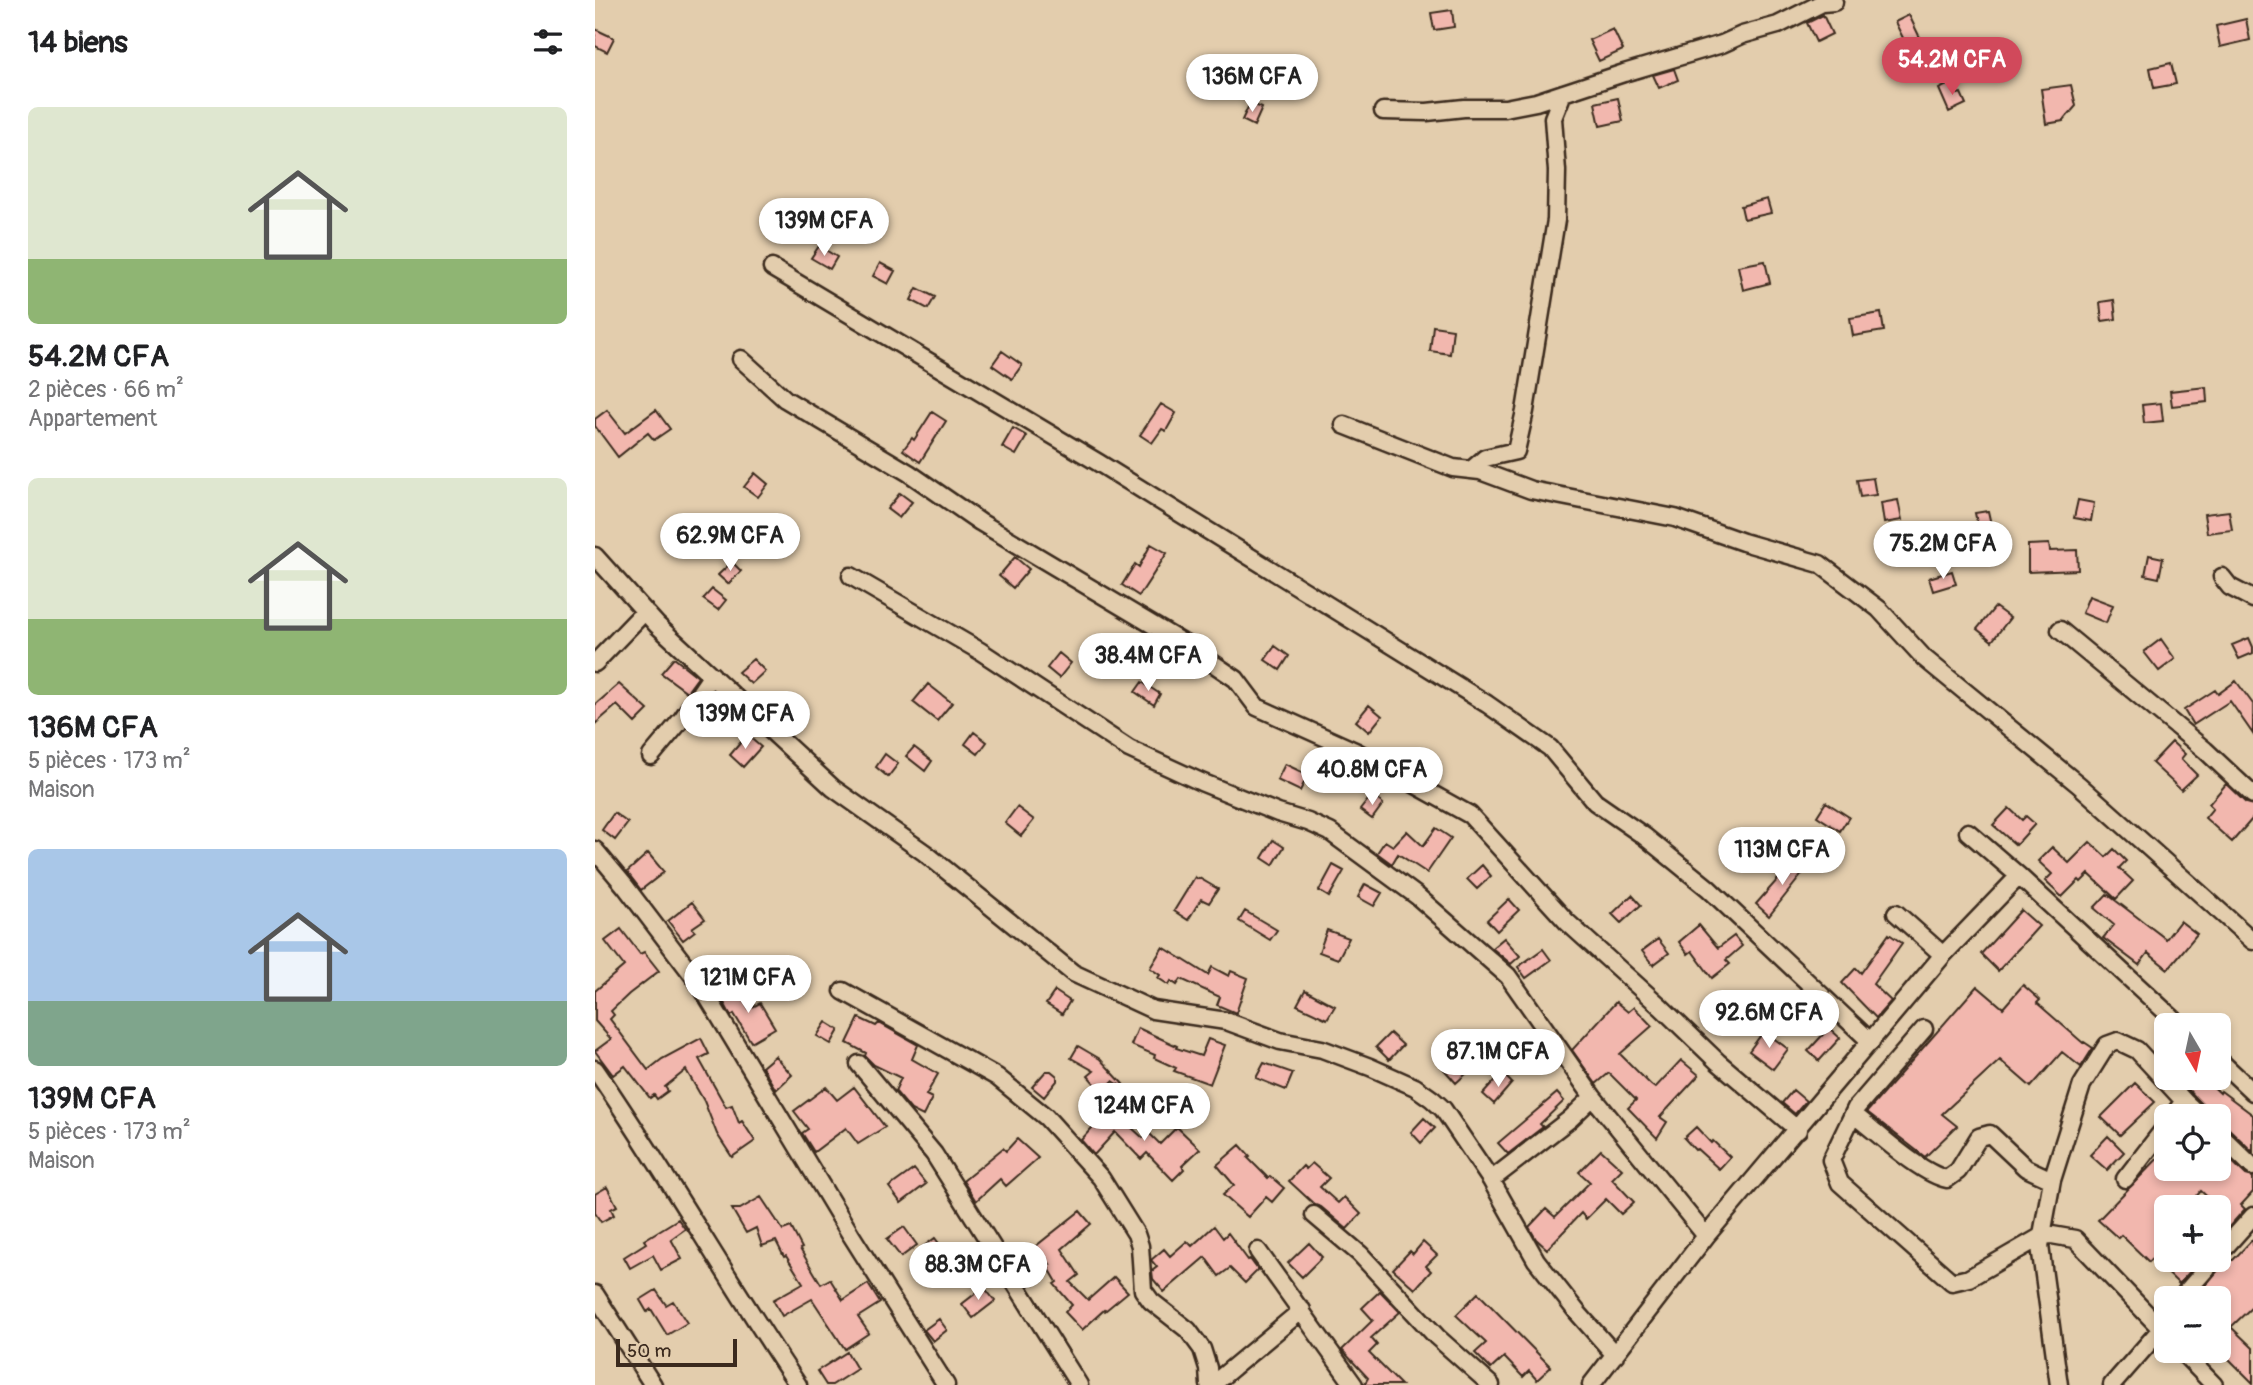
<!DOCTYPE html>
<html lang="fr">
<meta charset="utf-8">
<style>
body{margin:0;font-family:Pangolin,sans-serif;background:#f2f2f2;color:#202124;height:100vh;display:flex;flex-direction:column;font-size:26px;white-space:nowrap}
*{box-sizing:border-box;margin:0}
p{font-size:23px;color:#757577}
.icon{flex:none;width:38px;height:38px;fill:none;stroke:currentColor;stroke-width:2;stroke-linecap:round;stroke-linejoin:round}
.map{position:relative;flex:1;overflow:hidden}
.sheet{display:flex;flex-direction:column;background:#fff;width:595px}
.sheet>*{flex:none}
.needle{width:46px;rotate:171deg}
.tools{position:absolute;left:1559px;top:1013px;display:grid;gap:14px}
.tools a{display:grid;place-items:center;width:77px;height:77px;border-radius:10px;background:#fff;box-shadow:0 4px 10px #0003;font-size:35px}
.scale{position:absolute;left:21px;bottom:18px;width:121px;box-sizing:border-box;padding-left:7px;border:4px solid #3b2a1e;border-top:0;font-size:19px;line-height:24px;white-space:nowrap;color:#3b2a1e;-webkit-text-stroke:5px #e3cdad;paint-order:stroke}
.price{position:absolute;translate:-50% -60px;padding:0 16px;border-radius:24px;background:#fff;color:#222;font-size:23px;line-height:46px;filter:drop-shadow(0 2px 4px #0008)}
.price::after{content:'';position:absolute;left:50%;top:42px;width:21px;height:16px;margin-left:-10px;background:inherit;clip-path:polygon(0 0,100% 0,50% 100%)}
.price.on{background:#d1495b;color:#fff}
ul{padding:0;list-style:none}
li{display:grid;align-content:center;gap:14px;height:371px;padding:0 28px}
li span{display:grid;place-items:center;height:217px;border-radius:10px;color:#555}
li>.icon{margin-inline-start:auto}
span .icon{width:126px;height:126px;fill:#fffc;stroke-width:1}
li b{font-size:30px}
h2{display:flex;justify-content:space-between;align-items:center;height:84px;padding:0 28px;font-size:30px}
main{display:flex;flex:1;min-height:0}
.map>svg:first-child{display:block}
.building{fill:#f2b7ae;stroke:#3b2a1e;stroke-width:2}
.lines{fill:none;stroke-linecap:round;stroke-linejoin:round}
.street-casing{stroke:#3b2a1e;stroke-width:21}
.street{stroke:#e3cdad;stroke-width:16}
</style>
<main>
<section class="sheet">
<h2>14 biens<svg class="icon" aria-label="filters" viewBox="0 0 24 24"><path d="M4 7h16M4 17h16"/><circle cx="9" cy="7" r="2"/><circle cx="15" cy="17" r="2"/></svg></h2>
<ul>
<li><span style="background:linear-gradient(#dfe7d0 70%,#8fb573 0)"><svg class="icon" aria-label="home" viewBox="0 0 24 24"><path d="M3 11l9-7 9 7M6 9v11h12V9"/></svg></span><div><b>54.2M CFA</b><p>2 pièces · 66 m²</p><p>Appartement</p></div></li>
<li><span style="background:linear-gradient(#dfe7d0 65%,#8fb573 0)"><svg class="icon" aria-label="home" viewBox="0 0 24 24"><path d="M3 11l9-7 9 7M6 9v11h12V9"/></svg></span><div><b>136M CFA</b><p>5 pièces · 173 m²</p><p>Maison</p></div></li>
<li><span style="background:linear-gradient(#a9c7e8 70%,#7fa58c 0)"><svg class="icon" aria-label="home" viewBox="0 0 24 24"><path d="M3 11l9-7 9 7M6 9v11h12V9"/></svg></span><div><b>139M CFA</b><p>5 pièces · 173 m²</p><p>Maison</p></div></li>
</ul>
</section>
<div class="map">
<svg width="1658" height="1385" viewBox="0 0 1658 1385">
<rect width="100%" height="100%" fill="#e3cdad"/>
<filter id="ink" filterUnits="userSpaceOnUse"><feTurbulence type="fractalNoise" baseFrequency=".0143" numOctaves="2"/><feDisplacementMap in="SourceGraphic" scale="14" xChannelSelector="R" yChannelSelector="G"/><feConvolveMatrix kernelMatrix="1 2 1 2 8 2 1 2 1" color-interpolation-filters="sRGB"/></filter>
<g filter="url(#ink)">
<!-- building -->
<path class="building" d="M857,10L859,27L839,30L836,13Z
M1228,15L1237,34L1221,42L1212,23Z
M1314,15L1328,44L1314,50L1300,22Z
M1651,19L1655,40L1625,47L1621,26Z
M0,29L19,38L12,52L0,46Z
M1018,29L1028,50L1004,61L994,40Z
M1576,63L1581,84L1559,88L1555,68Z
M1079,69L1083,80L1064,88L1058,75Z
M1358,82L1363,94L1366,93L1371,104L1354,112L1344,89Z
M1476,85L1481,106L1468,121L1451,124L1446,89Z
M1023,98L1028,121L1005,126L1000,103Z
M655,103L667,108L659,126L647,120Z
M1172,199L1176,213L1149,219L1146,206Z
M224,246L242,257L235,269L216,258Z
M1170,261L1175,283L1148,290L1143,266Z
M285,263L300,271L293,284L278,276Z
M322,288L340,297L333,309L316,300Z
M1519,300L1521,319L1507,321L1505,302Z
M1286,313L1289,331L1258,336L1255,318Z
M838,326L858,329L855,354L835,351Z
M407,351L427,365L417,379L397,365Z
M1611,387L1612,402L1577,406L1575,391Z
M1566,403L1568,421L1549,423L1547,405Z
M566,404L581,413L571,431L567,429L557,443L545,435Z
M12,410L30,433L61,410L75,429L59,440L53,433L23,457L0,426V419Z
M337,412L351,421L325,462L308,450L317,438L319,440Z
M418,428L432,436L421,455L407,447Z
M160,473L173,484L163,497L149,487Z
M1278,478L1281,495L1265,497L1262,480Z
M305,493L317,502L304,518L292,509Z
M1303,500L1307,520L1289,523L1286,503Z
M1483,500L1499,503L1496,521L1479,518Z
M1393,511L1397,529L1384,532L1380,513Z
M1634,511L1637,530L1612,533L1609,514Z
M556,544L572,553L544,596L527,585L540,564L544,567Z
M1454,544L1455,551L1482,550L1483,570L1433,572V545Z
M1554,555L1568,558L1564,578L1550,575Z
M420,557L434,569L418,588L404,576Z
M137,562L146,571L133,584L123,575Z
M1357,571L1361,584L1338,591L1334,578Z
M117,589L131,600L123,610L108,599Z
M1494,596L1518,605L1511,623L1487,613Z
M1400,607L1415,618L1397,641L1382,629Z
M1654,638L1658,647V653L1644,659L1637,645Z
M1566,639L1580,659L1564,671L1549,652Z
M680,646L694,656L685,670L670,660Z
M464,653L476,663L464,678L452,668Z
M79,658L103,677L92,692L66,673Z
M158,659L170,671L156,684L143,672Z
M1641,681L1658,704V734L1635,701L1598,725L1589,710L1620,690L1623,694Z
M547,682L565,694L559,705L540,692Z
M24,684L53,710L40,723L22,705L0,724V705Z
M333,684L357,703L342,721L318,702Z
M774,705L787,716L774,732L761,721Z
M379,732L392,742L383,754L370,744Z
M152,735L166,747L148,767L135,755Z
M1577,742L1590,754L1586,759L1602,775L1586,790L1557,763Z
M319,747L337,761L330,771L311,756Z
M738,753L749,758L737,779L726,773Z
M290,754L303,764L293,777L281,767Z
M690,764L713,775L705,791L682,780Z
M1631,784L1651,803L1658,805V818L1637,842L1610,818L1618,808L1614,804Z
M777,795L788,804L777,819L765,810Z
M1231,802L1254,817L1245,831L1222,816Z
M422,807L439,820L426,836L410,823Z
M1414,808L1427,820L1431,816L1440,824L1421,845L1398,825Z
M19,813L33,823L20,840L7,830Z
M841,828L856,838L832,873L803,854L797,864L782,853L790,841L798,846L812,831L828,846Z
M678,840L689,847L678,865L667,858Z
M1495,842L1511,857L1519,849L1531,861L1524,868L1538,881L1521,899L1494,874L1486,882L1484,880L1467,897L1450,881L1457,874L1443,861L1457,847L1474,863Z
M53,853L69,872L46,890L32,872Z
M1198,857L1212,868L1174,916L1161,904L1184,878Z
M738,865L749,871L734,897L724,891Z
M887,865L896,876L882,889L872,879Z
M600,877L603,879L604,878L623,889L614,903L606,899L593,920L579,911Z
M770,884L787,893L779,906L763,897Z
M1512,894L1571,939L1585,921L1602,934L1573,969L1553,953L1544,965L1508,938L1519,925L1499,908Z
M1037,895L1046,905L1026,923L1017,914Z
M914,899L924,910L902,931L892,920Z
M97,902L110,919L97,928L100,931L88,940L73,921Z
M1426,910L1444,926L1403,971L1386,954Z
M650,911L682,930L675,940L644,921Z
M1104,925L1123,948L1139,936L1147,946L1131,960L1135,964L1117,978L1097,951L1093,954L1084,942Z
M26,929L45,954L49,952L64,971L34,994L16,1011L19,1015L15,1019L53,1070L67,1059L106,1038L114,1054L104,1059L131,1107L137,1105L144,1123L147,1121L160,1141L137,1157L122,1134L109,1101L91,1070L70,1087L73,1091L62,1099L59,1095L55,1098L30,1066L18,1075L0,1051L16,1039L0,1021V991L29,966L10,941Z
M732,930L754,938L743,959L724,952Z
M1294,934L1307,943L1278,984L1296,1001L1281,1018L1247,983L1261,968L1266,973Z
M909,938L925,956L916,964L897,948Z
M1063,939L1074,953L1058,965L1047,951Z
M568,947L613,975L617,967L634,976L636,971L653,978L641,1013L622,1005L625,997L586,979L582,985L576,981L574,985L563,978L565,975L555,968Z
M948,949L956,960L931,978L923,967Z
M1428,985L1445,1000L1442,1003L1488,1043L1489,1042L1498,1048L1486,1067L1467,1052L1436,1087L1405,1060L1347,1114L1362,1126L1330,1157L1272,1112L1382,986L1408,1008Z
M143,988L154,1009L165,1003L180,1028L156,1042L139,1014L136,1016L126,997Z
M710,990L740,1006L732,1019L702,1005Z
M460,991L475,1001L467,1014L451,1004Z
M1199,992L1211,999L1201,1015L1190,1009Z
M1021,1002L1033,1012L1039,1007L1057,1026L1025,1054L1056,1085L1060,1088L1086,1060L1104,1075L1065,1117L1072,1122L1062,1138L1033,1108L1041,1100L1014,1073L1001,1084L977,1050Z
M264,1018L281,1026L284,1023L323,1045L317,1059L343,1074L331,1095L337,1098L328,1116L316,1110L300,1091L306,1078L279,1065L270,1056L271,1053L252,1043Z
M231,1022L244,1030L236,1044L222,1036Z
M543,1028L582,1046L581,1048L606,1056L613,1039L630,1045L615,1084L579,1071L581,1068L559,1058L560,1055L536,1045Z
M1234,1028L1245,1038L1224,1061L1213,1051Z
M1169,1031L1193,1049L1178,1069L1154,1051Z
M795,1033L808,1045L794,1060L781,1047Z
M483,1046L505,1059L528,1084L526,1086L518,1081L507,1092L493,1076L499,1071L476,1058Z
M180,1056L197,1075L181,1090L167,1067Z
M858,1056L872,1073L861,1083L846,1066Z
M669,1063L698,1073L691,1090L661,1078Z
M451,1071H456L462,1076V1081L449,1097L437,1087Z
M907,1073L917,1083L899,1104L888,1094Z
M1582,1078H1609L1625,1093L1626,1091L1658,1115V1152L1631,1126L1624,1124V1116L1614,1111Z
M1540,1083L1560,1102L1525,1135L1506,1117Z
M231,1087L242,1100L259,1087L290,1127L263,1144L251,1128L219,1152L207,1133L213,1129L199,1111Z
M1198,1090L1211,1101L1200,1114L1187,1103Z
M962,1093L969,1101L945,1124L948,1127L913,1154L903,1143Z
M515,1108L548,1138L554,1133L565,1144L582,1127L605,1149L587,1166L589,1169L578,1180L552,1153L546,1159L520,1132L499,1155L486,1140Z
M829,1118L840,1128L826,1143L816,1132Z
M1101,1127L1116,1143L1118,1141L1135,1157L1124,1169L1102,1149L1100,1150L1089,1138Z
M1513,1136L1529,1152L1512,1170L1495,1155Z
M422,1139L443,1158L411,1186L405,1179L381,1201L368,1181L408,1148L411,1151Z
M645,1145L655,1156L653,1158L673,1178L675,1176L689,1188L677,1202L671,1197L653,1217L628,1195L639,1185L622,1165Z
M1572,1149V1169H1624V1149L1651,1175L1658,1177V1192L1646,1205L1650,1209L1624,1238V1208L1606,1191L1591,1208H1572V1231L1561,1242L1567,1248L1554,1262L1526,1235L1523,1238L1503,1220Z
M1006,1150L1027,1169L1017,1179L1039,1202L1026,1214L1011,1199L991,1219L986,1213L952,1249L941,1239L934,1227L951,1209L960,1217L995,1182L984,1172Z
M717,1163L734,1178L725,1187L743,1203L749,1197L766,1214L752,1229L726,1207L720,1205L694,1181L708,1166L711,1169Z
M319,1169L331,1184L306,1203L294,1187Z
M12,1187L22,1206L16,1209L19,1215L6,1222L0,1213V1194Z
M166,1197L188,1230L196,1227L207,1248L205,1249L226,1284L235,1279L248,1300L273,1284L285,1303L263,1317L274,1333L250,1349L217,1299L187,1316L178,1300L208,1283L191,1256L189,1257L181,1241L167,1246L161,1228L151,1233L137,1209H145Z
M485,1211L496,1224L467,1249L484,1275L475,1282L493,1300L519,1277L533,1292L510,1311L509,1310L487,1330L470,1312L477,1305L459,1284L462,1282L452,1265L455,1264L441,1246Z
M83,1219L90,1229L76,1239L87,1259L66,1270L58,1255L35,1268L29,1257L51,1243L49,1240Z
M619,1226L628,1238L633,1233L653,1260L655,1259L663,1270L650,1283L635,1268L624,1276L610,1257L569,1292L558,1279L557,1271L562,1267L556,1260L569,1249L575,1256L592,1241L597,1246Z
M309,1227L322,1245L306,1257L292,1239Z
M340,1238L351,1253L339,1262L328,1247Z
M1658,1239V1306L1636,1327L1658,1348V1383L1624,1349V1298H1600L1629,1263L1633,1260H1638Z
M828,1242L842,1255L831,1266L836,1271L820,1289L798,1269L815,1251L818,1254Z
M714,1243L727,1257L707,1277L693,1263Z
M1559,1260H1605L1584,1284Z
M389,1287L400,1301L378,1318L367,1304Z
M61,1290L71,1305L78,1301L92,1323L72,1335L56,1309L52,1312L45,1300Z
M785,1291L805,1312L776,1338L782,1345L774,1353L806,1385H769L773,1378L747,1350L778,1320L767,1308Z
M883,1293L956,1367L942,1380L934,1371L928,1377L909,1357L896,1369L880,1353L891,1343L861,1315Z
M344,1319L352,1330L338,1341L329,1330Z
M252,1352L262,1369L237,1385H231L222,1371Z"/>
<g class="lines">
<defs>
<path id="street" d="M788,111L832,112L869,108H910L941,102L1029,73L1127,44L1147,35L1183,25L1227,3L1239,2L1238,0
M177,268L504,463L892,704L955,748L1000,802L1049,836L1113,888L1276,1042
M146,359L190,399L314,473L385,522L588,643L641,679L662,707L760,751L875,815L972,922L1066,1007L1123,1062L1203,1130
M749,425L858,468L885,471L936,490L1080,518L1148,542L1225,564L1284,609L1329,658L1484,785L1658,941
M876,470L890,458L921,451L930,411L961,220L962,171L958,118L968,93
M0,556L62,625L238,788L330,853L478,973L558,1010L631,1021L685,1041L727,1049L775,1067L820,1087L837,1099L848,1109L896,1180L941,1260L982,1312L1020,1355
M256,576L385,651L534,749L606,782L683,813L713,822L735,832L822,896L913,976L998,1097
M1627,577L1635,587L1658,599
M1465,630L1610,750L1658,795
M0,663L50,611
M56,756L87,719L117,675
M1373,832L1424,876L1586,1026
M0,850L30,886L106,986L256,1235L351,1385
M1301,913L1348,955
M248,991L402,1077L451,1117L506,1178L541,1234L545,1246L548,1290L556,1301L593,1330L607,1349L613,1368L614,1385
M1329,1029L1261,1108L1236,1160L1245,1183L1357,1282L1374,1278L1447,1236L1457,1235L1480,1239L1572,1335
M1624,1060L1658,1092
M264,1064L339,1154L484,1385
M0,1069C71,1172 133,1281 203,1385
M1589,1101L1605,1116
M1258,1114C1282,1132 1324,1173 1352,1179L1363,1171L1384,1137L1395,1134L1431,1168L1457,1180
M1624,1134L1658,1167
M1530,1179L1572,1125
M896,1180L975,1119L998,1097L1111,1236
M719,1215L765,1254L842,1337L896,1385
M663,1251L759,1385
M1624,1254L1658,1216
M1591,1292L1619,1260
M0,1294L58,1385
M1586,1351L1619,1385
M617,1385L707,1310
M996,1385L1111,1236L1348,955L1424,876
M1464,1385L1445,1246L1457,1180L1487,1085L1512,1045L1523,1041L1542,1050L1589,1101L1578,1116
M1517,1385L1566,1329"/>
</defs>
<!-- street casing -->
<use href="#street" class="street-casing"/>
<!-- street -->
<use href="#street" class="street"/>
</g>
</g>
</svg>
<div class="tools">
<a><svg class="needle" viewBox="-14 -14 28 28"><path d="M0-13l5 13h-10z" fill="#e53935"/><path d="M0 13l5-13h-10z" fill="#757577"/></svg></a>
<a><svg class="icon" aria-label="locate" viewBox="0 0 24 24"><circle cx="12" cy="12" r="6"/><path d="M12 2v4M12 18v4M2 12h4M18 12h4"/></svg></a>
<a>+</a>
<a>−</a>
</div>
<div class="scale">50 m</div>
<b class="price on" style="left:1357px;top:97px">54.2M CFA</b>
<b class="price" style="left:657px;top:114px">136M CFA</b>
<b class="price" style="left:229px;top:258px">139M CFA</b>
<b class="price" style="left:135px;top:573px">62.9M CFA</b>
<b class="price" style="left:1348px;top:581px">75.2M CFA</b>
<b class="price" style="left:553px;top:693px">38.4M CFA</b>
<b class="price" style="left:150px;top:751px">139M CFA</b>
<b class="price" style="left:777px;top:807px">40.8M CFA</b>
<b class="price" style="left:1187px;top:887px">113M CFA</b>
<b class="price" style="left:153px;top:1015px">121M CFA</b>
<b class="price" style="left:1174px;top:1050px">92.6M CFA</b>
<b class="price" style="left:903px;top:1089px">87.1M CFA</b>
<b class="price" style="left:549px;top:1143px">124M CFA</b>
<b class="price" style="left:383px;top:1302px">88.3M CFA</b>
</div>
</main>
